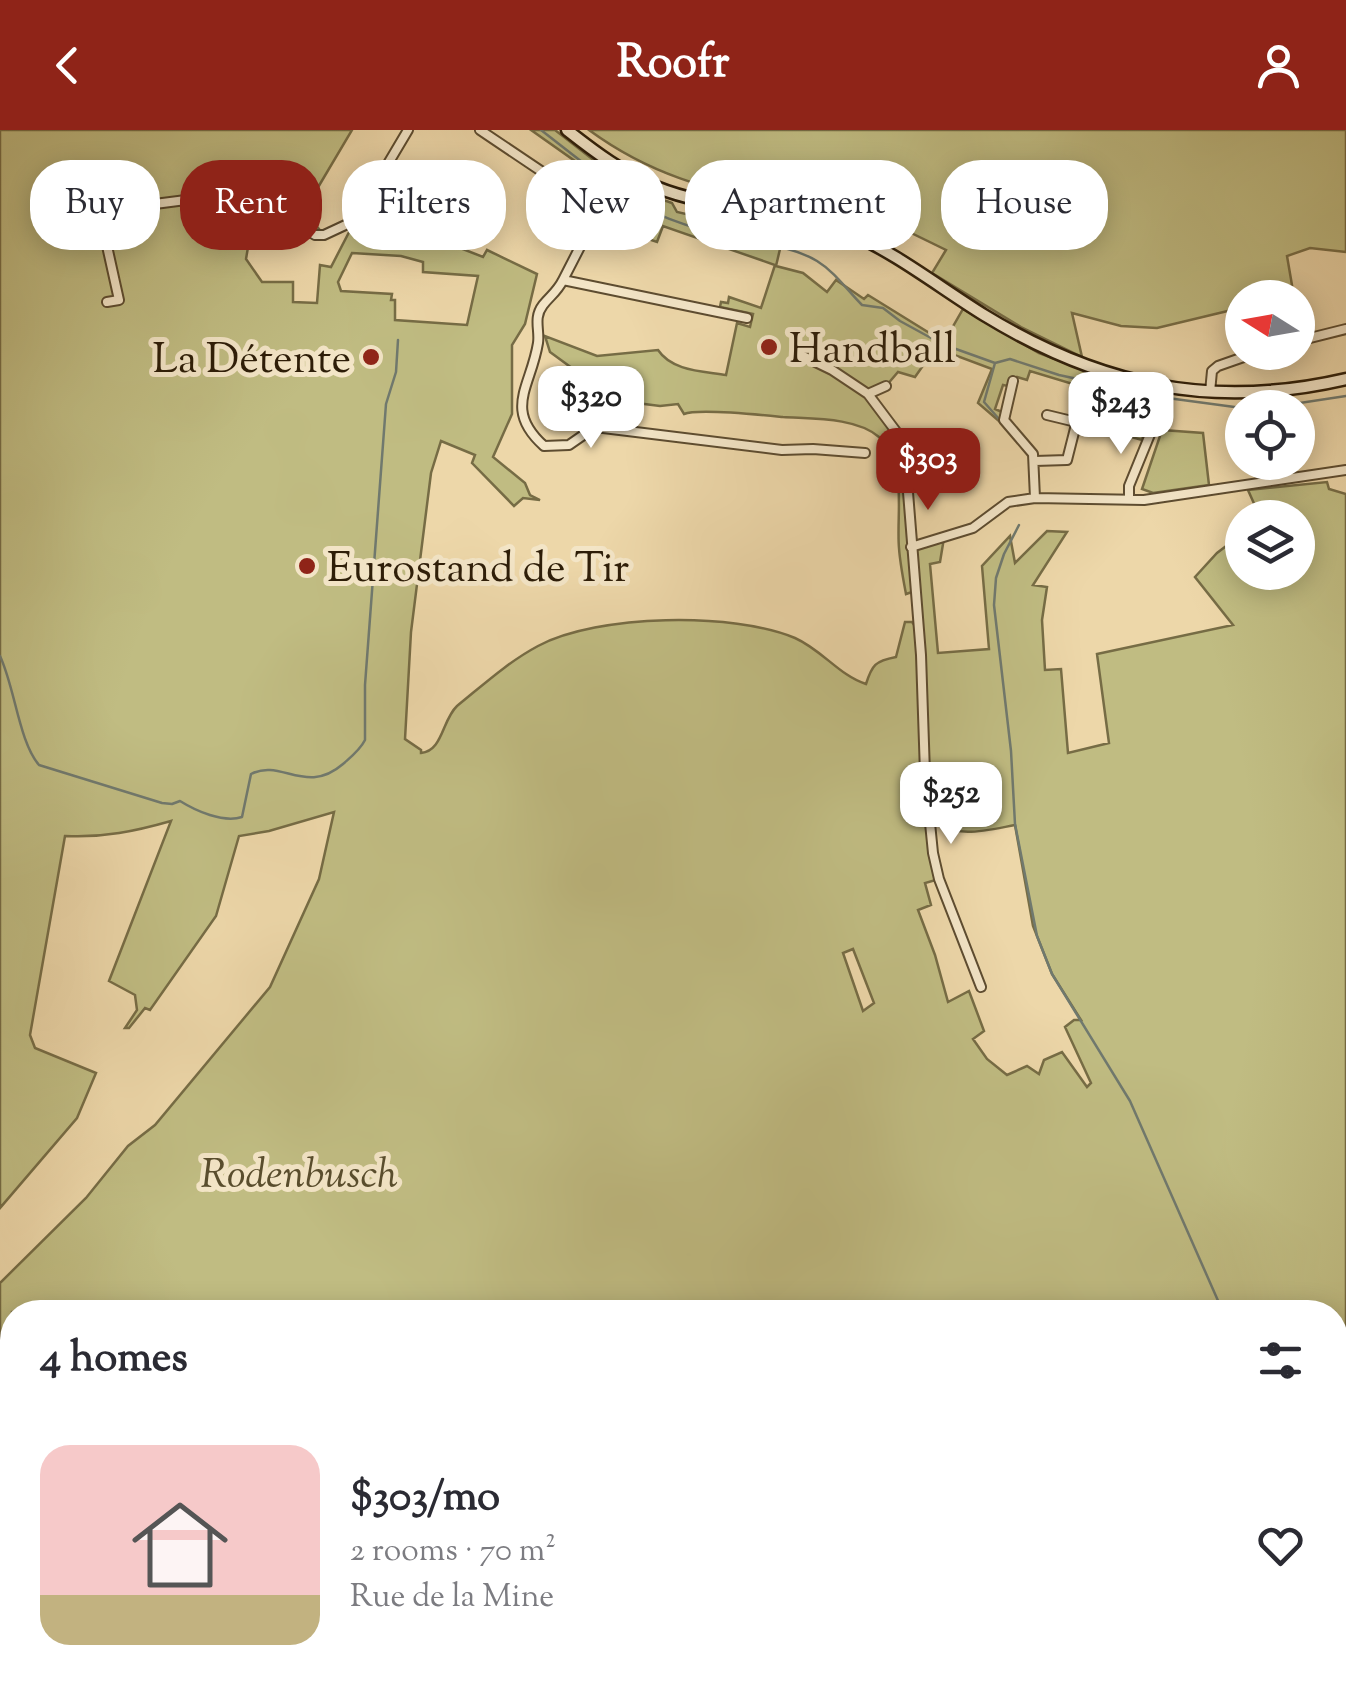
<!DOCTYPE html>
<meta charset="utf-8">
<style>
body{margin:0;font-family:"Sorts Mill Goudy",serif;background:#f2f2f3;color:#2b2b33;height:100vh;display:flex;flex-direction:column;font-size:38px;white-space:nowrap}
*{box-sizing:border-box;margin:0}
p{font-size:32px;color:#7c7c81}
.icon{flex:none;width:55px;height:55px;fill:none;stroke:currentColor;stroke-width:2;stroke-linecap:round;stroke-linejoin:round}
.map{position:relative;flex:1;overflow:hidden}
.sheet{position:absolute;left:0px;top:1170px;width:1348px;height:392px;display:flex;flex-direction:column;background:#fff;border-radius:40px 40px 0 0;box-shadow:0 5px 25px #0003}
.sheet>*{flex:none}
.hud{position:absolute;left:30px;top:30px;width:1288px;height:90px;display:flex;gap:20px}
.needle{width:65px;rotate:281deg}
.buttons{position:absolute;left:1225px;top:150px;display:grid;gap:20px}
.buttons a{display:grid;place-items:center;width:90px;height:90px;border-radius:50%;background:#fff;box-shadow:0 5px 25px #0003;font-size:50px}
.price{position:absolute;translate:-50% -85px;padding:0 22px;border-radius:20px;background:#fff;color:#222;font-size:32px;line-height:65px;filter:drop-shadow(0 2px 5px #0008)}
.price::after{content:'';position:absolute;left:50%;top:60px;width:30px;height:22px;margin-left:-15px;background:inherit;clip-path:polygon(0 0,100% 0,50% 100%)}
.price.selected{background:#8f2418;color:#fff}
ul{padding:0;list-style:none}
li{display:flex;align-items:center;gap:30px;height:250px;padding:0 40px}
li span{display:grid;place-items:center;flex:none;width:280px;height:200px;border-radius:30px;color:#555}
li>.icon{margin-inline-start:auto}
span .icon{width:120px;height:120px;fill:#fffc;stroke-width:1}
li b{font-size:42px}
h2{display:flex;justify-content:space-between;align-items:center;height:120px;padding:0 40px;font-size:42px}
.tag{padding:0 35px;border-radius:40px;background:#fff;box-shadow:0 5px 25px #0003;font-size:35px;line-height:90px}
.tag.selected{background:#8f2418;color:#fff}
header{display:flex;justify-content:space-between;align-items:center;height:130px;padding:0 40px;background:#8f2418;color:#fff;font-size:45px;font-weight:700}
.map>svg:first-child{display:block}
.green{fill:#c0bc82;stroke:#766c45;stroke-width:2.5;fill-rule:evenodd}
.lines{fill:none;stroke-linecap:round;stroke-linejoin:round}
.stream{stroke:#70796e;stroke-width:2.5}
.street-casing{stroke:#5d4c30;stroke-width:12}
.secondary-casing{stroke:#2d1d08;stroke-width:15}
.street{stroke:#f3e5c7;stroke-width:8}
.secondary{stroke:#f3e5c7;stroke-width:10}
.poi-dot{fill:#8f2418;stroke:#f3e5c7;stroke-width:4}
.labels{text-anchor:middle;stroke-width:10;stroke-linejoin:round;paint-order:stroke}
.poi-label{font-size:42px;fill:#2d1d08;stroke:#f3e5c7;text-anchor:start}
.park-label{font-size:42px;font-style:italic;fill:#594d2d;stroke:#f3e5c7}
</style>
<header><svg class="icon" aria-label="back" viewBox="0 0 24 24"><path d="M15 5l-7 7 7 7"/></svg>Roofr<svg class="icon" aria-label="person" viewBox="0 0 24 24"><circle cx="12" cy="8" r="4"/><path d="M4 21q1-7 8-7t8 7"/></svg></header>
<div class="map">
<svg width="1346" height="1561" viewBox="0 0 1346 1561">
<rect width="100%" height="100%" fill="#edd7a9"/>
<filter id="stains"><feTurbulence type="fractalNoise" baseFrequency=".002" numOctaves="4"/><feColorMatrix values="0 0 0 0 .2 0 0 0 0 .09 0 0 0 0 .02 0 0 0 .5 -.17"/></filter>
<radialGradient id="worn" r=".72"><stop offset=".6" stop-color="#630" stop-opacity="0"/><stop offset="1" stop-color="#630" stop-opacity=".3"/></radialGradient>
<!-- green -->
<path class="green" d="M0,0H352L304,81L324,105L295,93L292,99L253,88L246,129L262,152H293V172L317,173L320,135L331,137L361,79L483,127L487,120L537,144L525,194L512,215V284L493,327L525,353L530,365L540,370L523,368L514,376L472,333L475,325L441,311L431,343L411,502L405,609L421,620V623C443,621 442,590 457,576C483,555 508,532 538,516C598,484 733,482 795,508C822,520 840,546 866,554C872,535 875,531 896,527L905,492H912L915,496V461L906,464C903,448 900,433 899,418C896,385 908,331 879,307C856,287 811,289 783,287C763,285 698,278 684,284L678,274L660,276L629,272L626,266L580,265V244L550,222L545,206L597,226L658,220C672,241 702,241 726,245L737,193L750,197L753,184L720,177L721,172L728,173L729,167L761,178L775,135L663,96L657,112L636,105L644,90L613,75L610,70C624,51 652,67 672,73L677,82L712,90L710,104L780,119L776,136L803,143L827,162L836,150L864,169L868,165L944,212L963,179L1039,223L1149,264V286L1142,310L1106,300L1116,267L1030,241L1027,250L1017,247L1008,256L1003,255L995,279L1002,282L999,291L978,273L992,239L944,221L941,228L929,227L915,247L898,242L886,256L868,264L904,312L911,416L944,408L940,432L930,434L938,523L989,519L982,436L1010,406L1015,433L1047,401L1067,402L1033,455L1047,457L1042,490L1045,540L1061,539L1068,623L1109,613L1097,524L1233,495L1195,447L1217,423L1242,404V442H1298V388L1260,387L1248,360L1327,352L1329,359L1346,364V1561H0V1153L86,1068L128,1016L155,995L270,857L319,749L334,682L269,701L239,706L216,786L150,880L145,878L129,898H125L137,880L135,865L109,851L171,691C136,701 103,708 65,706L30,905L35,918L96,943L77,988L0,1078ZM352,123L401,126L423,132V142L478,146L467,195L395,190V170H391L392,164L341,161L338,152ZM931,692C960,708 983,701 1015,695L1033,796L1052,844L1081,890H1074L1065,897L1091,953L1087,957L1062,922L1044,930L1039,944L1027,936L1007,945L987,929L973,909L984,901L969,861L948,872L935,825L918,780L931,775L925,753L939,749ZM853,819L874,873L863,881L843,823ZM12,1182H1335V1550H12Z
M531,0H555L600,35L604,44L600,61L589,55V41Z
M589,0H1346V122L1310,118L1287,126L1292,155L1235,170L1236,179L1157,198L1121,196L1072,183L1082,227L1021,197L932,143L946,120L899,97L901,93L883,85L872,103C847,90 807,62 779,73C707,60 649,44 589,0Z
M1162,300L1203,303L1209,355L1153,363L1142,359Z"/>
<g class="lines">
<!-- stream -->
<path class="stream" d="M541,0L591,39L603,54
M617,63C652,85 693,99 734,108C761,114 792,116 817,131C835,142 847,160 862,175L883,178L900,191L942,214L995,233L1010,229L1059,245L1152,265
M995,233L984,272L999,289
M1160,267L1242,278
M1267,278L1346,266
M1019,395L1004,424L996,448L994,475L1011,621L1015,694L1037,806L1052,844L1130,971L1223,1182
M0,526C15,558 19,612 39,635L162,673L172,674L180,671C196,681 223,693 242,687L251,644C281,628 306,666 343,634C352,626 360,620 365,610V555L386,274L396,242L398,210
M1335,1442L1346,1470"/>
<defs>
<path id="street" d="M480,0L599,80
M620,39L563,150L747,188
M563,150C557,162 550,166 543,175C533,188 540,200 538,213C531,257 503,279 544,316L569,315L595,297L782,320L813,319L865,323
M107,172L119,170L103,98L108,80L217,66L246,70L279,83L315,105H324L354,91L408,0
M1298,211L1346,199
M797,223L832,240L868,264L904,312L921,525L925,643L933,723L939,749L981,857
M1013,251L1004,290L1033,324L1035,368
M1210,262L1212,241L1218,236L1258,222
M868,264L886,256
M1047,285L1076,292
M1035,331L1067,330L1085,259
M1129,369V356L1151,302L1156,257
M911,417L973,398L1008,372L1035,368L1144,370L1346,340"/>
<path id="secondary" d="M567,0C595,22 623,43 656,57C717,82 787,76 848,102C896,123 939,157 984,185C1100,256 1212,280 1346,249"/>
</defs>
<!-- street casing -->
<use href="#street" class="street-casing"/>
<!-- secondary casing -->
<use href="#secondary" class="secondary-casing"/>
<!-- street -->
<use href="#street" class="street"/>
<!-- secondary -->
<use href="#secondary" class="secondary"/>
</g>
<!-- markers -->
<g class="poi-dot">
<circle cx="769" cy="217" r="10"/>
<circle cx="371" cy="227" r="10"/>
<circle cx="307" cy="436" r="10"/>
</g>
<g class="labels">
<!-- poi labels -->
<g class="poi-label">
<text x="789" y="232">Handball</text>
<text x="351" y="242" text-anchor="end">La Détente</text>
<text x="327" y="451">Eurostand de Tir</text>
</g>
<!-- park labels -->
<g class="park-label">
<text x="299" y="1057">Rodenbusch</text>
</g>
</g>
<rect width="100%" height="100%" filter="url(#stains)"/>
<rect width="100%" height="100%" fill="url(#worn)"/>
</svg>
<div class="buttons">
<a><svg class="needle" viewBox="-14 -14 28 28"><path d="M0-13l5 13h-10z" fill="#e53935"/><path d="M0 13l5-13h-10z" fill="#7c7c81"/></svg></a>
<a><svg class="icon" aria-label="locate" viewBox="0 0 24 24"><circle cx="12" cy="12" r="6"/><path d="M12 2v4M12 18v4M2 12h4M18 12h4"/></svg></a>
<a><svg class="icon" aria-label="layers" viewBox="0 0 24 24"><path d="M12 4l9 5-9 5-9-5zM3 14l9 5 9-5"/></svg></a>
</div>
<b class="price" style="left:591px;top:321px">$320</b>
<b class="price" style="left:1121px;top:327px">$243</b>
<b class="price selected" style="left:928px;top:383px">$303</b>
<b class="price" style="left:951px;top:717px">$252</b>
<div class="hud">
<a class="tag">Buy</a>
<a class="tag selected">Rent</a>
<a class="tag">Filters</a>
<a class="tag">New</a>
<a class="tag">Apartment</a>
<a class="tag">House</a>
</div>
<section class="sheet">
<h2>4 homes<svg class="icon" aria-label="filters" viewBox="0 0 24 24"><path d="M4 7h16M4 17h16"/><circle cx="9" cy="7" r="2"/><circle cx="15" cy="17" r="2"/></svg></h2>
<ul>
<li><span style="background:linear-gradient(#f6c9c9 75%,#c2b280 0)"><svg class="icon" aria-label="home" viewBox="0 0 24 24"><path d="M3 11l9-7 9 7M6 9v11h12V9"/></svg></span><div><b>$303/mo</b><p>2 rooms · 70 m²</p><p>Rue de la Mine</p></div><svg class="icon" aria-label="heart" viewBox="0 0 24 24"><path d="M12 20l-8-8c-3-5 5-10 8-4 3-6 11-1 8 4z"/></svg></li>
</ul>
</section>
</div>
